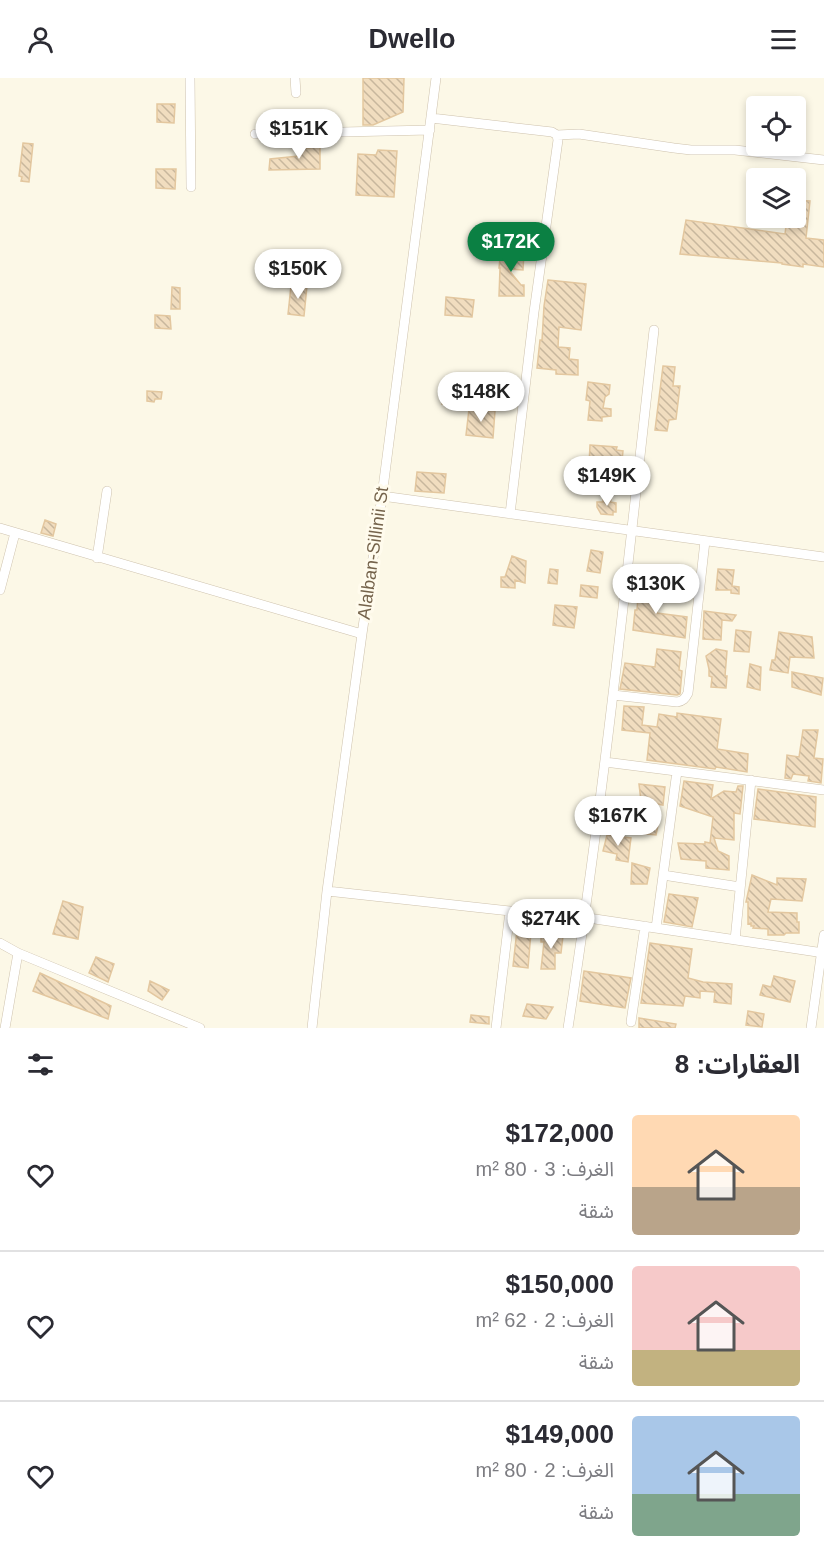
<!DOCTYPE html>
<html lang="ar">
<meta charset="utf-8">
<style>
body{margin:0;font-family:Arial,"Noto Sans Arabic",sans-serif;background:#f7f7f7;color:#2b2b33;direction:rtl;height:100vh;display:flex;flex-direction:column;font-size:22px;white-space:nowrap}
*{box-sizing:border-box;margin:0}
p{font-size:20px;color:#7c7c81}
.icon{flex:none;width:33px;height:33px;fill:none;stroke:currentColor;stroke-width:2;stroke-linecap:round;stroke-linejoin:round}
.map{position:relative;height:950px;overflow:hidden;direction:ltr}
.panel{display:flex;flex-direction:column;background:#fff;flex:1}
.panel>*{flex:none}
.buttons{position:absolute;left:746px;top:18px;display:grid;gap:12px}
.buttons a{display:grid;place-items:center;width:60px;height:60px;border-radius:6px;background:#fff;box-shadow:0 3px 9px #0003;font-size:30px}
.price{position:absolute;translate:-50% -51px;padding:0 14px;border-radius:21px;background:#fff;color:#222;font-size:20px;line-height:39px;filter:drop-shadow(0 2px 3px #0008)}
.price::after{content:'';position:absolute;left:50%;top:36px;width:18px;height:14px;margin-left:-9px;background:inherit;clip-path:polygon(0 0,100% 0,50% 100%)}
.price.current{background:#0b8043;color:#fff}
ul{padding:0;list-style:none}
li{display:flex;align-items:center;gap:18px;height:150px;padding:0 24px}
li+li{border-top:2px solid #e1e1e2}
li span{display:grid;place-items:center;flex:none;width:168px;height:120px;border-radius:6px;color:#555}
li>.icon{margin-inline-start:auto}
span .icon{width:72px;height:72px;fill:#fffc;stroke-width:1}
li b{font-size:26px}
h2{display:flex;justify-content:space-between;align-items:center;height:72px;padding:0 24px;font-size:26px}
header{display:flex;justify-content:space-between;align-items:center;height:78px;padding:0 24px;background:#fff;font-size:27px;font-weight:600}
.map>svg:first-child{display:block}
.building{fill:url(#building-back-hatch);stroke:#e3c79f;stroke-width:1.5}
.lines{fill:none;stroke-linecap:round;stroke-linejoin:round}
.minor-casing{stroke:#cec2ad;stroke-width:10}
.minor{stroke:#fff;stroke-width:9}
.labels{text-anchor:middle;stroke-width:6;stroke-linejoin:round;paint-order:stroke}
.street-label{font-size:18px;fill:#75634b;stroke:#fffbed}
</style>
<header><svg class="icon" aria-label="menu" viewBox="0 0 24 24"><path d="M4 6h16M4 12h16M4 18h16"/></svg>Dwello<svg class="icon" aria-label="person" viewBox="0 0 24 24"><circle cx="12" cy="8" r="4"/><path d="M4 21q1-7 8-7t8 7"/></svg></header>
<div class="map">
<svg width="824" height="950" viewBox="0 0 824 950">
<defs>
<pattern id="building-back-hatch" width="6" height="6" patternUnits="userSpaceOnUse" patternTransform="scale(1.5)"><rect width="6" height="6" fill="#f1ddbf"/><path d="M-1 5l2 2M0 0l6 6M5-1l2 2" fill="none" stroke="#c8b79d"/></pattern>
</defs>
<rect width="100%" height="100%" fill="#fcf8e7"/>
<!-- building -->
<path class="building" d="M363,0H404L403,34L373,47H363Z
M157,26H175L174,45L157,44Z
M23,65L33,66L29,104L21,103L22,99L19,98Z
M312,66H320V91L269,92L270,81L299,78L301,77V70H311Z
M378,72L397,73L394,119L356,117L358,76L376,77Z
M156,91H176L175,111L156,110Z
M795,122L810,123L806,160L824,162V189L803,186V189L782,186V185L680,176L686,142L785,156L787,140H795Z
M501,171L524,174L523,192L508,191L521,207H524V218H499L500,190H499Z
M548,202L586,206L581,252L559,249L558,269L570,270L569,281L578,282V297L556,296V292L537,290L540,262H542L544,228Z
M298,207L307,208L304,238L288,236L291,208H298Z
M172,209L180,210V231H171Z
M446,219L474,222L472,239L445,237Z
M155,237L170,238L171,251L155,250Z
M663,288L675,289L673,308H680L676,341L669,342L667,353L655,352Z
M448,304L466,305L464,329L442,326L444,314L447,315Z
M588,304L610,307L609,316L605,319L603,330L611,331V338L602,339V343L588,342L590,323L586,322Z
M147,313L162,314L161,321H155L154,324L147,323Z
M469,331L495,333L493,360L466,357Z
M590,367L617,369L616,372L623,373L622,383L616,384L613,391L604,390L605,388L589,387Z
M417,394L446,396L444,415L415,413Z
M603,421L611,422L610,424L616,425V434H613V437L601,436L597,429V424H603Z
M45,442L56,446L53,458L41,455Z
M591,472L603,474L600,495L587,493Z
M512,478L526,483L525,505L515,502V510L501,509V499H505Z
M667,488H683V490L691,491V502L666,501Z
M550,491L558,492L557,506L548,505Z
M718,491L734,492L732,508L739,509V516L731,515V512H716Z
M639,505L659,506L657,535L687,539L685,560L633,552L635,532H637Z
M581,507L598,509L597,520L580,518Z
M555,527L577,529L574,550L553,547Z
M704,533L736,537L732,543L722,542L721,562L703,561Z
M736,552L751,554L749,574L734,573Z
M779,554L812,559L814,580L790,579L788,595L770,592L772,582H775Z
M657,571L681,574L679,592L682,593L680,616L677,617L620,611L625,585L655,589Z
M716,571L727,573L725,598H727L726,610L711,609L712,599L709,598V591L706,578Z
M750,586L761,589L760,612L747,609Z
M792,594L823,600L821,617L792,609Z
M624,628L644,629L642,647L657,649L659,636L677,639V635L721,641L717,671L748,676L747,694L716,689L715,691L647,682L650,655L622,652Z
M803,652H818L814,680L823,681L821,705L808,703L809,698L793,696L791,701L785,700L787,677L799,679Z
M684,703L713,707L711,721L724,713L736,714L738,708H743L740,736L734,735V762L714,760L718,773L729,778V792L706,790V783L681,781L678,765L705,766V764L710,765L713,739L680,728Z
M639,706L665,709L663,727L641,723Z
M758,711L816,719L815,749L754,741Z
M660,738L656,757L637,755L635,739Z
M607,757L631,760L628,784L616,782L617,776L603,773Z
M632,785L650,790L647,806H631Z
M752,797L777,807V800L806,801L802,823L771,821L768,834L797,835V844H799V855H786L784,857H768V851L753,850L754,848H751V845L748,846V824H746Z
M669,816L698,820L692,849L664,844Z
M63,823L83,829L78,861L53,856Z
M517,852L531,854L528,890L513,888Z
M541,856L563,858L561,875H555V891H541L544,864H541Z
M650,865L692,871L688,900L703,904L732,906L731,926L714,924L715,914L700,913V920L685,918L683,928L641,925Z
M96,879L114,886L108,904L89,895Z
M584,893L631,900L625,930L580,923Z
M40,895L111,928L108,941L33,913Z
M774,898L795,903L790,924L760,917L763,907L771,909Z
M150,903L169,912L162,922L148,913Z
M527,926L553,929L546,941L523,938Z
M748,933L764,936L762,949L746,947Z
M471,937L489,939V946L470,944Z
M639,940L676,946L675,950H639Z"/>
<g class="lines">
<defs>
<path id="minor" d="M190,0L191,109
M295,0L296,15
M431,40L552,54L557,57L558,62L534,234L510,436
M255,56L430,52
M557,57L579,56L674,70L691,72H735L824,82
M382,418L824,479
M0,450L362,556
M97,480L107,413
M0,512L15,455
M613,617L677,624C683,623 685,621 688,615L705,463
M605,684L824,712
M663,797L740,809
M327,813L510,833L548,834L824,875
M656,850L677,693
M735,862L751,702
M0,865L18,875L200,950
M631,944L645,848
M5,950L18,875
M312,950L327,813L362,556L382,418L436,0
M496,950L510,833
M568,950C604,718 628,485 654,252
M811,950L824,857"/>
</defs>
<!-- minor casing -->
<use href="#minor" class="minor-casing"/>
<!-- minor -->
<use href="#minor" class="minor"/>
</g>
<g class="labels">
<!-- street labels -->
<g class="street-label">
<text transform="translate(373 475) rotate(-82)" y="6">Alalban-Sillinii St</text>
</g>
</g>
</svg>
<div class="buttons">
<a><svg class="icon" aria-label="locate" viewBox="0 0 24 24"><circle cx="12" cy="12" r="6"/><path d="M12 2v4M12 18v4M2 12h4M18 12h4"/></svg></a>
<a><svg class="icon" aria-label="layers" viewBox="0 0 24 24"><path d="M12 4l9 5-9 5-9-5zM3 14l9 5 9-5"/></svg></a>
</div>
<b class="price" style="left:299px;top:82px">$151K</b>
<b class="price current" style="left:511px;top:195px">$172K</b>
<b class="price" style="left:298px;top:222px">$150K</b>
<b class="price" style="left:481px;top:345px">$148K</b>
<b class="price" style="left:607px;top:429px">$149K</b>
<b class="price" style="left:656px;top:537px">$130K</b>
<b class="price" style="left:618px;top:769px">$167K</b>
<b class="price" style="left:551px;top:872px">$274K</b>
</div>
<section class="panel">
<h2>العقارات: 8<svg class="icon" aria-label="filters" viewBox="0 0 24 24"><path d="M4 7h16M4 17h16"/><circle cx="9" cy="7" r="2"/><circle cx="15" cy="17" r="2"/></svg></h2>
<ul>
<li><span style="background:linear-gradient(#ffd9b3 60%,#b9a48a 0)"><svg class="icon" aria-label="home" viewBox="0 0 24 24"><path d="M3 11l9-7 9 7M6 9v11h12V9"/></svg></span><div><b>$172,000</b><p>الغرف: 3 · 80 m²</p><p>شقة</p></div><svg class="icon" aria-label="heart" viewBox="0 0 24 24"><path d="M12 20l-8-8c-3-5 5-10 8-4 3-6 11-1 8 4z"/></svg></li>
<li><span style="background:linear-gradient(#f6c9c9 70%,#c2b280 0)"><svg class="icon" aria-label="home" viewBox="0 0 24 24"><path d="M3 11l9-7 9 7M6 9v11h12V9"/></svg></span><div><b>$150,000</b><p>الغرف: 2 · 62 m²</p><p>شقة</p></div><svg class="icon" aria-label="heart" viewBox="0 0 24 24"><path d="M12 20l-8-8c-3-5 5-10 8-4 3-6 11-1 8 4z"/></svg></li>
<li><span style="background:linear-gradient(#a9c7e8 65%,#7fa58c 0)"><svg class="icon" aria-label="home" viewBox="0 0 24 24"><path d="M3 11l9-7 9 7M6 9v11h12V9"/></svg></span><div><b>$149,000</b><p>الغرف: 2 · 80 m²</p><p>شقة</p></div><svg class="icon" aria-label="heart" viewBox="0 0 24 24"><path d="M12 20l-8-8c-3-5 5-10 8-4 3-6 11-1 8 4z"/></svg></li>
</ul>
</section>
